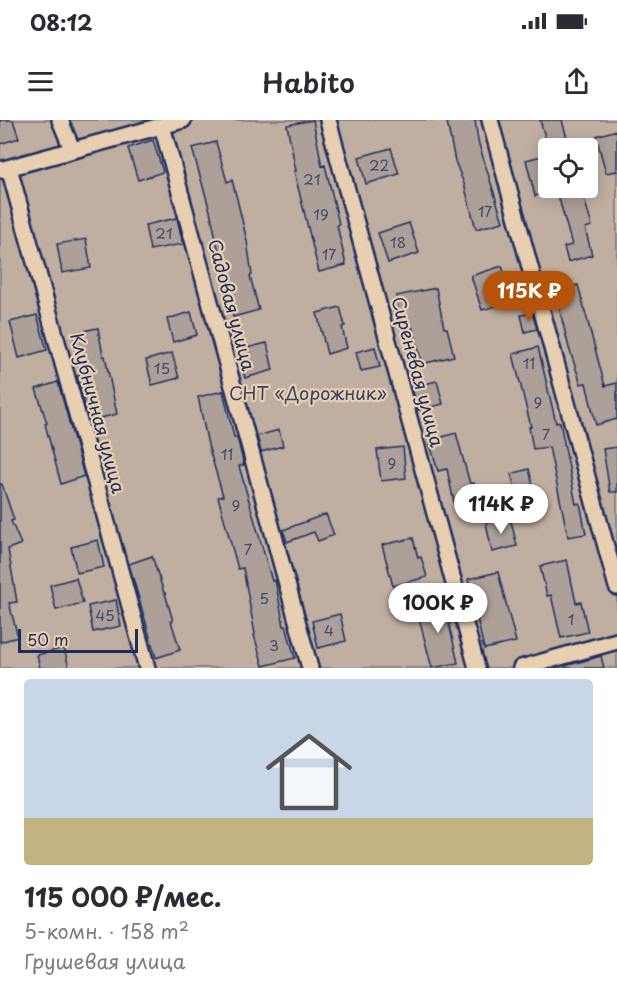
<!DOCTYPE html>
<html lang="ru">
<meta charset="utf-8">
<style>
body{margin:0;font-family:"Playpen Sans",sans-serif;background:#f2f2f3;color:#2b2b33;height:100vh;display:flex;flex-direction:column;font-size:22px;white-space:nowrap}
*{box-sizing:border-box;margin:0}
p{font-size:20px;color:#7c7c81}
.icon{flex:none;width:33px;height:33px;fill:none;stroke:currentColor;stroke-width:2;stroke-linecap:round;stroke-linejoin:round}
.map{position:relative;height:548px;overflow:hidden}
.side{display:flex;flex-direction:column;background:#fff;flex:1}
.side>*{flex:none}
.controls{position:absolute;left:538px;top:18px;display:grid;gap:12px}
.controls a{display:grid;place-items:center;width:60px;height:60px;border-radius:6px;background:#fff;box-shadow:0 3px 15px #0003;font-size:30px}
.scale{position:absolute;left:18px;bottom:15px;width:120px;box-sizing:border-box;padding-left:6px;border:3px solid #1b2f5e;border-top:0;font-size:16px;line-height:21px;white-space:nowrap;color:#1b2f5e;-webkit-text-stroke:4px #e9cfb1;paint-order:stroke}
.price{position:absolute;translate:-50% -51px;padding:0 14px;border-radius:21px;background:#fff;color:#222;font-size:20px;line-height:39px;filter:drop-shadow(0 2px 3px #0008)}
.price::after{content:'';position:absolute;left:50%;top:36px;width:18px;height:14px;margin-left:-9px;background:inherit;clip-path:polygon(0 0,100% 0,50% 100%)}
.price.current{background:#b45309;color:#fff}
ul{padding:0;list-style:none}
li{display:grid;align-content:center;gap:12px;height:318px;padding:0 24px}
li span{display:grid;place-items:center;height:186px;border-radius:6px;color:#555}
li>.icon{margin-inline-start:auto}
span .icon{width:108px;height:108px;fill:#fffc;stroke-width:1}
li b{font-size:26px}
.status{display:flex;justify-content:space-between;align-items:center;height:42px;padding:0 30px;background:#fff;direction:ltr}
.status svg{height:16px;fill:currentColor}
header{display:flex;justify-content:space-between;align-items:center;height:78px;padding:0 24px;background:#fff;font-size:27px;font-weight:600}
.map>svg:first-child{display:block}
.green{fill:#c0afa1;stroke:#6e6f80;stroke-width:1.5;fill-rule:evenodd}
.building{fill:#ada099;stroke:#1b2f5e;stroke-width:1.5}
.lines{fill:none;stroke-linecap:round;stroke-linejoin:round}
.street-casing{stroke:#1b2f5e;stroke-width:20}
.street{stroke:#e9cfb1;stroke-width:15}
.labels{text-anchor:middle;stroke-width:4.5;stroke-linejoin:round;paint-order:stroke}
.number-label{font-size:15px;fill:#404b6d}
.street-label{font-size:18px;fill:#1b2f5e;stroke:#e9cfb1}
.park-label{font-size:18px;fill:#344268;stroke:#e9cfb1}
</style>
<div class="status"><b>08:12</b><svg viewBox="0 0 49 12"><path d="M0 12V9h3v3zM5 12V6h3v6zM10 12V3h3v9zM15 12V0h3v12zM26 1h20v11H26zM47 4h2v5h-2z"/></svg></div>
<header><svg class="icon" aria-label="menu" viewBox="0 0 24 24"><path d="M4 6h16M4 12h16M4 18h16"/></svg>Habito<svg class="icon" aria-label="share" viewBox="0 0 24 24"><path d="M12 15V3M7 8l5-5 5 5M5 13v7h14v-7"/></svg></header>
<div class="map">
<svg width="617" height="548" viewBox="0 0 617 548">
<rect width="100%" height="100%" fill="#ddc5ac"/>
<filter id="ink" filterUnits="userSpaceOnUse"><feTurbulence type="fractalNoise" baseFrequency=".0167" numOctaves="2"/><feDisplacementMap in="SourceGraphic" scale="12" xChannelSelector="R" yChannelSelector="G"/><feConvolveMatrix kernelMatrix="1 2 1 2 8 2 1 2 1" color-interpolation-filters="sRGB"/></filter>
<g filter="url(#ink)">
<!-- green -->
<path class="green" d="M0,0H617V548H0ZM549,28H588V68H549Z"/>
<!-- building -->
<path class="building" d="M0,0H13L19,18L0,24Z
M313,0L322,46L325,45L333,78L339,104L337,105L346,145L319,152L294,51H296L287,5Z
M456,0H475L478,21L503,102L476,109L464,64L455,41L447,2Z
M540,0H562L567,18L547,24Z
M617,10V51L606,53L596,16Z
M153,20L163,52L138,60L128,28Z
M216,22L227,62L232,60L237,79L247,121L252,155L250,156L259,190L233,197L210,91L192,28Z
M391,28L399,54L366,64L359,37Z
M549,34V72L535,76L526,40Z
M556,68H581L592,106L585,108L592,135L568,142L564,127L572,125Z
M177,98L183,124L150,130L145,105Z
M409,103L419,133L388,143L378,113Z
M86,119L91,148L62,153L57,124Z
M502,146L513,181L482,190L471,156Z
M578,165L605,266L617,263V299L596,305L586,263L581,264L569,228L555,171Z
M436,168L444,208H447L454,236L422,244L413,208L402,210L396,176Z
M340,187L345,206L342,207L347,228L327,234L317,193Z
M191,192L197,215L173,222L167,199Z
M532,193L537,209L525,212L521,195Z
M37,195L47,230L19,238L10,202Z
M98,208L103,236H105L117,294L89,301L77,256L80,255L73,213Z
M267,223L273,250L245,258L238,230Z
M375,227L380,247L361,251L356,232Z
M538,227L556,303L560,302L576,384L580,383L586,414L568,417L549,327L533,329L529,307H531L513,234Z
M172,233L179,258L152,265L146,240Z
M437,261L443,284L418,290L412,267Z
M58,262L84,356L61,364L45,304L47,303L36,269Z
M223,271L234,317H237L244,345L239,346L272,461L275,460L284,506H286L295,538L263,546L254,515L255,514L243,448L238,449L218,377L223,376L208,325L198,277Z
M279,310L283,326L261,332L257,316Z
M456,313L470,364L474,363L479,387L456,392L447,349L438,351L429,321Z
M403,327L406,358L381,361L377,330Z
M617,327V372H610L603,329Z
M529,349L534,370L517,375L511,354Z
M0,364H2L14,400L11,401L21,424L8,429L17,482L9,483L18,517L0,522Z
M326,394L334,415L318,421L314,412L287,422L283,410Z
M510,397L517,426L492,432L486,403Z
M413,418L418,438L421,437L427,457L393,466L382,425Z
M98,420L104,447L77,453L71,427Z
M152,436L164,473H165L173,501H171L180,530L156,538L129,444Z
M567,440L576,483L581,482L588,512L561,518L551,475L547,476L540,446Z
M498,452L516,522L484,529L468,459Z
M76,458L83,483L56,490L50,465Z
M116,480L121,506L93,512L88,486Z
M446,480L451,503L449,504L458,543L432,548L416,487Z
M340,494L346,521L318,528L312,501Z
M64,528L69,548H40L37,535Z
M601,536L604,548H565V546Z"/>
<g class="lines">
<defs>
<path id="street" d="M60,0L72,29
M328,0L477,548
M490,0L617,467
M162,6L310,548
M9,48L147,548
M0,50L183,0
M521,548L617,521"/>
</defs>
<!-- street casing -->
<use href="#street" class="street-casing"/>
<!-- street -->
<use href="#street" class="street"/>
</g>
</g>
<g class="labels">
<!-- number labels -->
<g class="number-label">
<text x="379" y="51">22</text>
<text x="312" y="65">21</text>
<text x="485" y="97">17</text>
<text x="321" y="100">19</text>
<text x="164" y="119">21</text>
<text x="398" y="128">18</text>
<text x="329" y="140">17</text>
<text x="529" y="249">11</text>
<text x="162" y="254">15</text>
<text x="538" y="288">9</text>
<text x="546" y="320">7</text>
<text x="227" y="340">11</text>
<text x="392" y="349">9</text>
<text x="236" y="391">9</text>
<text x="248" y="435">7</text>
<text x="264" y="484">5</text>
<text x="105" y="501">45</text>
<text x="571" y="505">1</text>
<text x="329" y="516">4</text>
<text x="274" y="531">3</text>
</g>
<!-- street labels -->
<g class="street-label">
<text transform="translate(231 185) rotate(75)" y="6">Садовая улица</text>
<text transform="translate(417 252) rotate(75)" y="6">Сиреневая улица</text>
<text transform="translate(97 293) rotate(75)" y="6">Клубничная улица</text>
</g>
<!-- park labels -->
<g class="park-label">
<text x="308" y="280">СНТ «Дорожник»</text>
</g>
</g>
</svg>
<div class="controls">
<a><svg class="icon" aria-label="locate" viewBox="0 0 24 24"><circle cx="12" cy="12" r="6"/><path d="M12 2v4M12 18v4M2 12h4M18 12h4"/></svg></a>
</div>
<div class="scale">50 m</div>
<b class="price current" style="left:529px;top:202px">115K ₽</b>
<b class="price" style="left:501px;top:415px">114K ₽</b>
<b class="price" style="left:438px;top:514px">100K ₽</b>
</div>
<section class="side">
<ul>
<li><span style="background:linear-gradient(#c9d6e8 75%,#c2b280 0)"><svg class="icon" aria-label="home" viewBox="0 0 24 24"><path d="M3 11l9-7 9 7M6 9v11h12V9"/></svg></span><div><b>115 000 ₽/мес.</b><p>5-комн. · 158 m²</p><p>Грушевая улица</p></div></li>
</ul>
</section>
